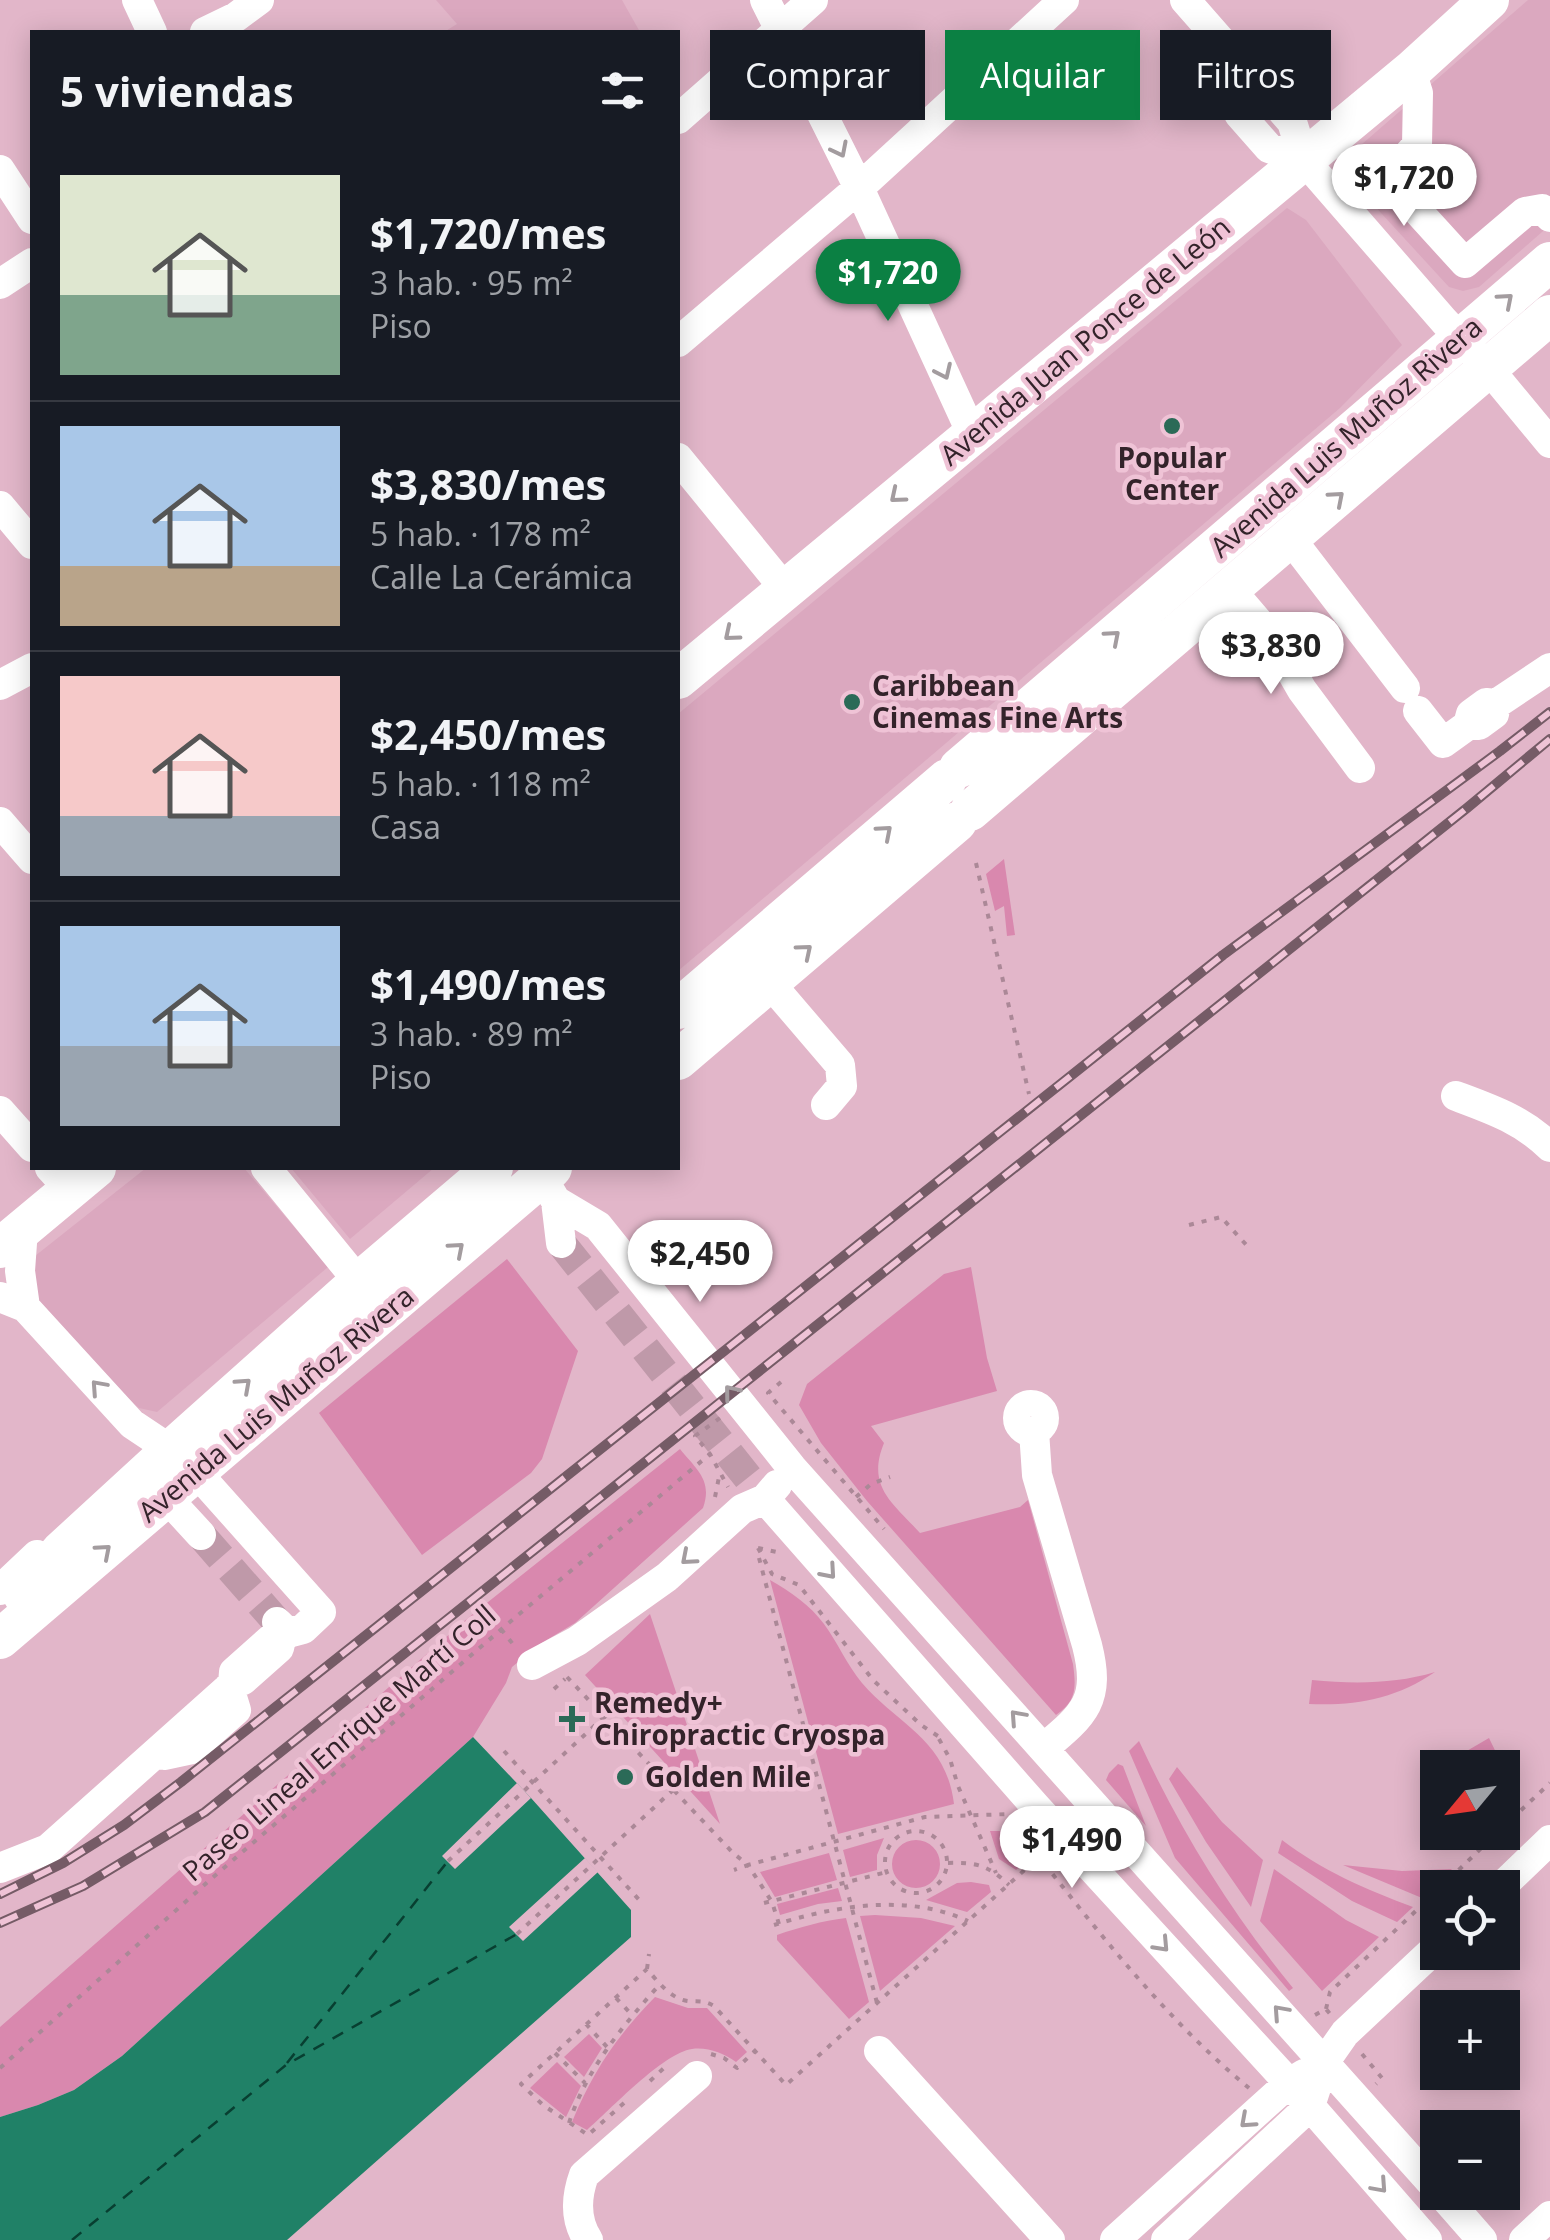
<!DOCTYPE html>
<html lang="es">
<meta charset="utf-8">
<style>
body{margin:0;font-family:"Open Sans",sans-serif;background:#20242c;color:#f1f3f6;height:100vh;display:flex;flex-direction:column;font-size:38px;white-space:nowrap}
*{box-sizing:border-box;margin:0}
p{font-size:32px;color:#9ea1a6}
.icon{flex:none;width:55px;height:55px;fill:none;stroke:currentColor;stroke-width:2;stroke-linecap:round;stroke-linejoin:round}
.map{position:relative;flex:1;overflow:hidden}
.side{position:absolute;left:30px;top:30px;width:650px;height:1140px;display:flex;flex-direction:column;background:#171b24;border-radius:0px;box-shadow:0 5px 25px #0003}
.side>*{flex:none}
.hud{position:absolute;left:710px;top:30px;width:690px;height:90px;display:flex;gap:20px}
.needle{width:65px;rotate:241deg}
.buttons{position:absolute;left:1420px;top:1750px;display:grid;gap:20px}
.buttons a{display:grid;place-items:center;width:100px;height:100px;border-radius:0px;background:#171b24;box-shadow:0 5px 25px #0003;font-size:50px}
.price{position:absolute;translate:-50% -85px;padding:0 22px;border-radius:35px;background:#fff;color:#222;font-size:32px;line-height:65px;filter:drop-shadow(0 2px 5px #0008)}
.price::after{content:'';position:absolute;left:50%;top:60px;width:30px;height:22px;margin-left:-15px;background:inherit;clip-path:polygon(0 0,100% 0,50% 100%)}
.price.current{background:#0b8043;color:#fff}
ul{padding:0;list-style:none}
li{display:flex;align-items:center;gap:30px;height:250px;padding:0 30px}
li+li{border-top:2px solid #363941}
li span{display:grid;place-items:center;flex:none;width:280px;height:200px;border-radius:0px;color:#555}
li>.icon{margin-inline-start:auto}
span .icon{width:120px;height:120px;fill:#fffc;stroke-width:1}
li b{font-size:42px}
h2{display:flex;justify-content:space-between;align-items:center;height:120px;padding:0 30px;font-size:42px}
.tag{padding:0 35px;border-radius:0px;background:#171b24;box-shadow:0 5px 25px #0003;font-size:35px;line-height:90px}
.tag.current{background:#0b8043;color:#fff}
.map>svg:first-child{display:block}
.built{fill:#dba8bf}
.green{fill:#d988ae}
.water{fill:#208167}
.pier{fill:#e2b6c9}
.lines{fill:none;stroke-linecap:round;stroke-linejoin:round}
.ferry{stroke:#083f31;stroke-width:2.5;stroke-dasharray:12 10;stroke-linecap:butt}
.minor-tunnel{stroke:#bf99a9;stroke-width:30;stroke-dasharray:30 15;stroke-linecap:butt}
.path{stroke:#ab8897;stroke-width:4;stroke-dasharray:5 8;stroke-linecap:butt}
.minor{stroke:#fff;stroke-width:30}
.major{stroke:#fff;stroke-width:40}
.rail-casing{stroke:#755b66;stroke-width:10}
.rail{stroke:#efc3d6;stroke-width:6;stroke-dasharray:19;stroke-linecap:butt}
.oneway{stroke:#a39c9f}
.poi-dot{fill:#2b6a57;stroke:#efc3d6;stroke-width:4}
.labels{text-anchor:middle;stroke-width:9;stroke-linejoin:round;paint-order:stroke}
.street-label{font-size:28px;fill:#33232a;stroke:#efc3d6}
.poi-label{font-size:28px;font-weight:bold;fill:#33232a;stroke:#efc3d6;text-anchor:start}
</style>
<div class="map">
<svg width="1550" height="2240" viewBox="0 0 1550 2240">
<rect width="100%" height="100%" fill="#e2b6c9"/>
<!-- built -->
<path class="built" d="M436,0H622L640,32H444L457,24Z
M1528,0H1550V225L1479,287L1463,291L1449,287L1348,177L1344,169L1346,158Z
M1287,208L1306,220L1402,345L1340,408L678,971V714Z
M146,1168H244L328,1267L157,1412L139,1408L108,1381L39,1300L34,1275L35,1256Z
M291,1168H434L350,1239Z"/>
<!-- green -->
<path class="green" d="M1004,859L1015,935L1007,936L1004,906L995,911L986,874Z
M507,1259L578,1351L542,1459L531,1473L422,1555L319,1413Z
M971,1267L987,1358L997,1391L871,1426L884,1443C866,1487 893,1503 920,1533L1020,1507L1028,1500L1073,1664C1076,1687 1077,1701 1056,1715L867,1501L821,1443L799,1405L807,1384L944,1274Z
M680,1449C696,1469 713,1480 703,1508L575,1623L540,1644L512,1667L506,1683L473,1737L122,2056L74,2090L38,2105L0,2117V2027L468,1618Z
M770,1580C791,1592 810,1605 824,1624C838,1643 847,1665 862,1683C899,1726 946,1739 954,1804L838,1834Z
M650,1614L720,1824L585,1675Z
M1435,1672C1396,1699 1355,1706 1309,1704L1312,1680C1354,1684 1395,1684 1435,1672Z
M1489,1738L1506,1773L1503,1775L1502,1768L1456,1767L1453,1759Z
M1139,1741C1180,1830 1230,1911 1293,1988L1289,1991L1175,1858L1129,1751Z
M1118,1764L1123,1766L1146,1826L1106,1780L1109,1773Z
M1177,1767L1222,1822L1263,1860L1251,1907L1206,1842L1169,1779Z
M1014,1825L1029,1859L1016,1870L999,1859L990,1831H1003Z
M884,1838L877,1855V1870L850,1877L843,1850Z
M1282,1840C1321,1870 1367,1890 1413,1907L1397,1922L1352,1901L1278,1853Z
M892 1864a24 24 0 1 1 48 0a24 24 0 1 1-48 0Z
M829,1853L837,1880L775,1897L760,1872Z
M1343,1865L1402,1871L1452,1869L1422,1898Z
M1274,1869L1346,1920L1379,1937L1322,1991L1260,1921Z
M971,1882L989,1885L991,1892L967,1912L926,1900L957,1883Z
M838,1888L842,1901L818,1904L780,1915L777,1904Z
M875,1915L921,1918L955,1926L880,1991L860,1916Z
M846,1918L869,2002L849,2019L777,1940V1935C800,1927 822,1921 846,1918Z
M655,1997L688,2008H707L747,2052L736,2062C723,2053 708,2047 692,2049C663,2053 610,2110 587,2130L572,2122C593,2071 617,2036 655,1997Z
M589,2034L602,2048L584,2077L564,2057Z
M557,2062L581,2086L566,2117L530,2088Z"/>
<!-- water -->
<path class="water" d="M473,1737L531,1798L631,1910V1937L287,2240H0V2117L38,2105L74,2090L122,2056Z"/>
<!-- pier -->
<path class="pier" d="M517,1783L531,1798L455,1869L442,1856Z
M585,1858L598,1872L523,1941L509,1927Z"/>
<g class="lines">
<!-- ferry -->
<path class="ferry" d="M287,2063L448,1861
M72,2240L286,2065L517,1934"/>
<!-- minor-tunnel -->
<path class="minor-tunnel" d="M561,1243L765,1499
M201,1535L277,1622"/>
<!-- path -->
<path class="path" d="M976,863L1029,1094
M1189,1225L1221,1217L1250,1249
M781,1382L768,1393L884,1529
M720,1418L695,1436L710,1454L728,1487
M715,1497L720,1472
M856,1497L871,1484L890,1477
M758,1548L772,1574L799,1585L873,1680L921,1725L941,1738
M758,1548L777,1552
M759,1558L877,2003
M501,1629L516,1648
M567,1677L733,1853L748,1865L734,1870
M554,1689L565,1679
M939,1739L950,1759L958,1786L996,1873
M504,1751L642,1903
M1502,1828L1550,1783
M885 1862a31 31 0 1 1 62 0a31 31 0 1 1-62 0Z
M1031,1842L1039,1857C1104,1939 1168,2021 1249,2088
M448,1861L604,1717
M948,1863C976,1862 988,1865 1009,1885
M1440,1888L1498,1832
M764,1903L887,1872
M779,1924L772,1902L748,1865L925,1817L1010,1814
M774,1925C835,1906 907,1893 968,1921
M517,1934L673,1790
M647,1969L649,1954
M616,1998L632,2015
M1326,2009L1330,1992L1438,1890
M1315,2015L1326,2009L1331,2015
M586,2024L607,2047
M555,2053L585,2083
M711,2054L724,2058L737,2068L755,2051
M1362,2054L1382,2078L1376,2084
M0,2068L211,1879L511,1621L710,1454
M650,2081L665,2067
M624,2103L588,2135L543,2105L521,2084L647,1969C658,1982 671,1999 688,2001C700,2002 704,2000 714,2006L786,2085L1039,1857
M569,2123C587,2068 622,2027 660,1984"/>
<!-- minor -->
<path class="minor" d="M137,0L152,32
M765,0L859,188L972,434
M1185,0L1292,122L1304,160L1444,321L1488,368L1550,443
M205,32L236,17L259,0
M1216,43L1239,114L1269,148L1304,160
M1411,71L1418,93L1417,145L1393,172L1394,185L1465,263L1525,212L1542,209L1550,217
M678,119L813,0
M0,170L32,219
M0,284L32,263
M678,342L859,188L1064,0
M678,458L785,589
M0,506L32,544
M1290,538L1405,688
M1230,589L1272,638L1302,690L1360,768
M0,685L32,668
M1496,704L1550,668
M1418,711L1443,743L1468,725H1479L1494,714L1496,704L1486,703L1471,714L1468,725
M0,822L32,859
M769,982L840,1065L842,1086L826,1105
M1456,1096C1491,1109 1523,1120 1550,1147
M0,1111L32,1147
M50,1168L70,1190
M266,1168L359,1282
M550,1191L556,1201L561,1243
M556,1201L598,1226L792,1468L1438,2190
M23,1229L20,1271L25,1307
M0,1297L25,1307L132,1424L171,1450
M1018 1418a13 13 0 1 1 26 0a13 13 0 1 1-26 0Z
M1034,1431L1037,1475L1087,1645C1101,1700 1085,1714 1044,1748
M197,1473L321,1612L303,1629L288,1633L277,1622
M166,1497L201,1535
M765,1499L1036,1807L1310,2106L1427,2240
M0,1590L37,1555
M281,1639L279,1648L243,1680L233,1684L234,1672L271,1639H281L288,1633
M532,1665L577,1641L667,1577L742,1509L765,1499L777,1485
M164,1755L192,1749L236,1710L229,1687
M0,1868L48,1849L233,1684
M1500,1888L1550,1840
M879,2051L1050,2240
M1440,2192L1482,2240
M588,2240C575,2220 576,2197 584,2175L697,2076
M1115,2240L1289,2083L1304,2074
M1166,2240L1310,2106L1324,2063L1345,2033L1438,1946
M1524,2240L1550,2216"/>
<!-- major -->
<path class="major" d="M678,679L1411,71L1489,0
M959,768L1550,262
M970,811L1550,315
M678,1009L947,779
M678,1060L957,822
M0,1248L96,1168
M23,1595L61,1551L171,1450L359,1282L493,1168
M0,1639L552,1168"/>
<defs>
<path id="rail" d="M0,1894L63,1863L124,1825L181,1782L1223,955L1500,751L1550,712
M0,1923L83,1886L205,1812L1467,808L1550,739"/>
</defs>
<!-- rail casing -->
<use href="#rail" class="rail-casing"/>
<!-- rail -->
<use href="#rail" class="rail"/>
</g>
<!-- one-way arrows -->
<defs><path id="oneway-chevron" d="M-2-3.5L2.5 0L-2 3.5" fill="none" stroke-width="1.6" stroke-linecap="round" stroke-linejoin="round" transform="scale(2.5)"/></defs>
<g class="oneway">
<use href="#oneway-chevron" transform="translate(840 150) rotate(63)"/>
<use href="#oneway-chevron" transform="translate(1506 300) rotate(-41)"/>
<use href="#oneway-chevron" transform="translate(944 372) rotate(65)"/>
<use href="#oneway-chevron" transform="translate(897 496) rotate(140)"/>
<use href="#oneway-chevron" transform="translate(1337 498) rotate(-41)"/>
<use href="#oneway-chevron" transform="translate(731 634) rotate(140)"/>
<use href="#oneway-chevron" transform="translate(1113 637) rotate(-41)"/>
<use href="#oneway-chevron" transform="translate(885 832) rotate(-41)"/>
<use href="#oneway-chevron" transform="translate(805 951) rotate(-40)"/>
<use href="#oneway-chevron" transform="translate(457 1249) rotate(-41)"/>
<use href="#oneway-chevron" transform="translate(244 1385) rotate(-42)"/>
<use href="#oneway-chevron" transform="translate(98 1387) rotate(-132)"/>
<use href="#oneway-chevron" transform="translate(731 1392) rotate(-129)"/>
<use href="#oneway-chevron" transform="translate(104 1551) rotate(-41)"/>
<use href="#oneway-chevron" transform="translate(688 1558) rotate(139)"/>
<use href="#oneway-chevron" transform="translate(829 1572) rotate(49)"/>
<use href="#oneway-chevron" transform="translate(1017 1717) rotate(-132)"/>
<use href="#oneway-chevron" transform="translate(1162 1945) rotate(47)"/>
<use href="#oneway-chevron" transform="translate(1280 2012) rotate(-132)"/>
<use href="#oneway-chevron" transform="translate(1247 2121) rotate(138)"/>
<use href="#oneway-chevron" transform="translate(1380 2186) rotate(48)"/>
</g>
<!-- markers -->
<g class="poi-dot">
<circle cx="1172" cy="426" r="10"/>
<circle cx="852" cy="702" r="10"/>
<path d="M567 1704h10v10h10v10h-10v10h-10v-10h-10v-10h10z"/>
<circle cx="625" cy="1777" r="10"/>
</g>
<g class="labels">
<!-- street labels -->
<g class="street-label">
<text transform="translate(1085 341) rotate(-40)" y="10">Avenida Juan Ponce de León</text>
<text transform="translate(1346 437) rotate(-41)" y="10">Avenida Luis Muñoz Rivera</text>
<text transform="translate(276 1404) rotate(-40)" y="10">Avenida Luis Muñoz Rivera</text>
<text transform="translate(339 1743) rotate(-41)" y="10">Paseo Lineal Enrique Martí Coll</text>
</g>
<!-- poi labels -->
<g class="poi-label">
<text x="1172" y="468" text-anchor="middle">Popular<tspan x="1172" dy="32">Center</tspan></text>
<text x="872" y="696">Caribbean<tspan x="872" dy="32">Cinemas Fine Arts</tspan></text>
<text x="594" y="1713">Remedy+<tspan x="594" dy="32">Chiropractic Cryospa</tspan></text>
<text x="645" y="1787">Golden Mile</text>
</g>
</g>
</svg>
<div class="buttons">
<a><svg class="needle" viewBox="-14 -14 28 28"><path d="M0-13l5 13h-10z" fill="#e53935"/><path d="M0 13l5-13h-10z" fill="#9ea1a6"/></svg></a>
<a><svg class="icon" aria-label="locate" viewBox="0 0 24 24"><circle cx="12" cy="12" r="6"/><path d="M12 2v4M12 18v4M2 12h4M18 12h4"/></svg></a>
<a>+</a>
<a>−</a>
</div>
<b class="price" style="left:1404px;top:229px">$1,720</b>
<b class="price current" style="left:888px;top:324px">$1,720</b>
<b class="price" style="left:1271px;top:697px">$3,830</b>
<b class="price" style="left:700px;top:1305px">$2,450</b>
<b class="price" style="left:1072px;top:1891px">$1,490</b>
<div class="hud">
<a class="tag">Comprar</a>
<a class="tag current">Alquilar</a>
<a class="tag">Filtros</a>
</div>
<section class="side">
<h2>5 viviendas<svg class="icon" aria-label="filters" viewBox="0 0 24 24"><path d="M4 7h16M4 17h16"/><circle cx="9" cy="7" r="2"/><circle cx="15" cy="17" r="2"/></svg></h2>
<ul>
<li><span style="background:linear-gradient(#dfe7d0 60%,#7fa58c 0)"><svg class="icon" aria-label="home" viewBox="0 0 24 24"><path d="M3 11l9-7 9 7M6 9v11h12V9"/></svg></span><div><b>$1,720/mes</b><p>3 hab. · 95 m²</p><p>Piso</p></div></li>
<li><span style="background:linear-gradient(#a9c7e8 70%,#b9a48a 0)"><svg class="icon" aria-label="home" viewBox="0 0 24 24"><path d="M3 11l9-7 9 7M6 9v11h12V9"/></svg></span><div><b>$3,830/mes</b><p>5 hab. · 178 m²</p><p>Calle La Cerámica</p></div></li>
<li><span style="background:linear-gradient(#f6c9c9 70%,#9aa5b1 0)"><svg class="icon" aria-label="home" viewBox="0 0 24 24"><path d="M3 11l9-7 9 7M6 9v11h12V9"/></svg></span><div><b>$2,450/mes</b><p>5 hab. · 118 m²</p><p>Casa</p></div></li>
<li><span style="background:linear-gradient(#a9c7e8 60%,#9aa5b1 0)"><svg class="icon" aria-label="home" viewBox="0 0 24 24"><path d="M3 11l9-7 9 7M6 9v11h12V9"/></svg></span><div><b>$1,490/mes</b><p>3 hab. · 89 m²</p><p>Piso</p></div></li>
</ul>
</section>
</div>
